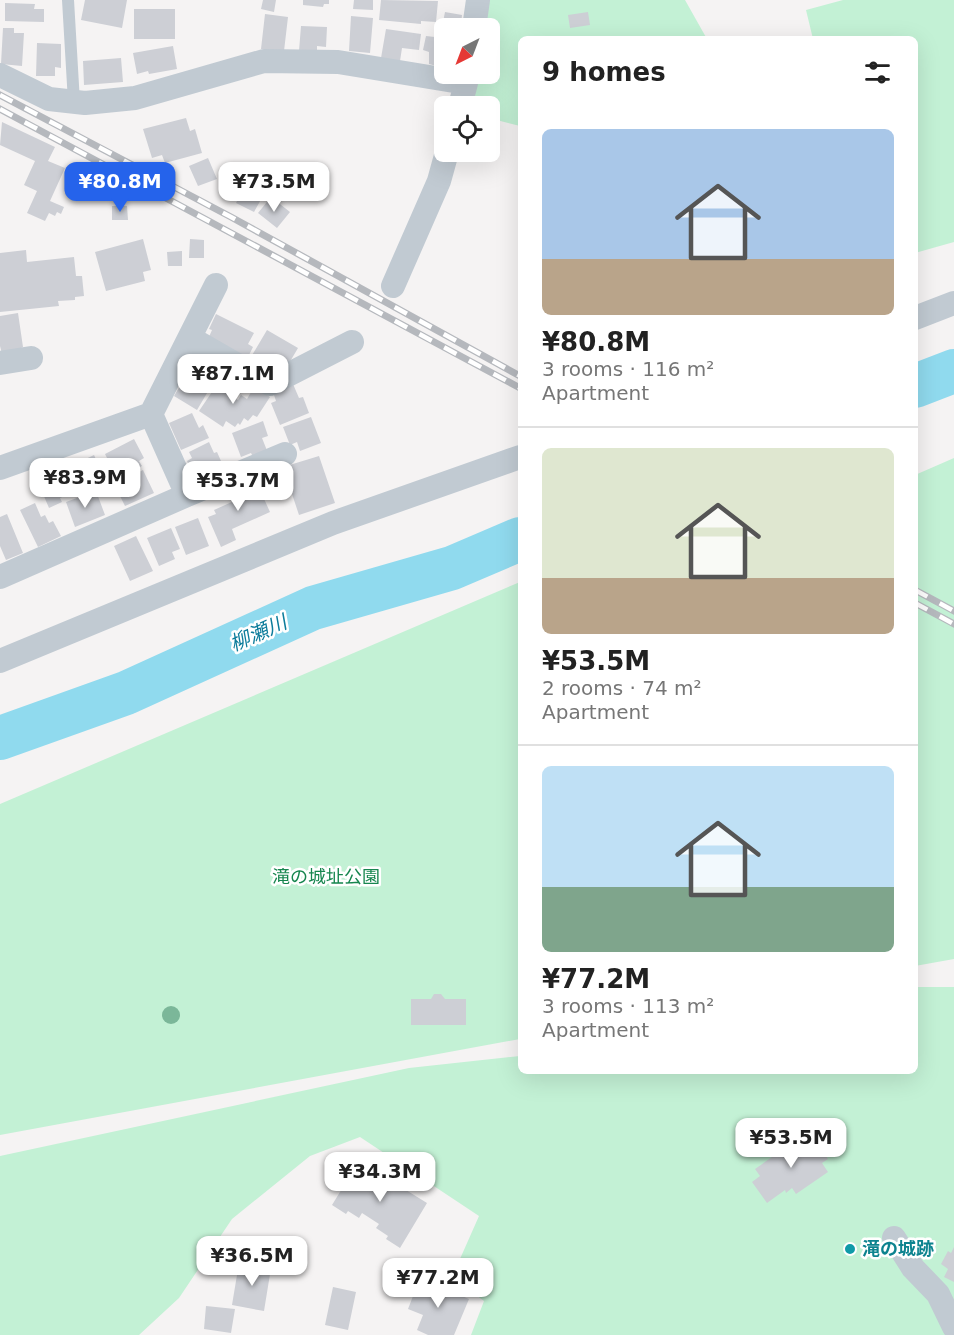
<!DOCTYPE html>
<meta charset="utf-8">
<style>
body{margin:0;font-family:"DejaVu Sans","Noto Sans JP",sans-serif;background:#f2f2f2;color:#222;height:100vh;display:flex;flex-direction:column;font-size:22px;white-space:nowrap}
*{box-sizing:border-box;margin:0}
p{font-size:20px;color:#767676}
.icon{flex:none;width:33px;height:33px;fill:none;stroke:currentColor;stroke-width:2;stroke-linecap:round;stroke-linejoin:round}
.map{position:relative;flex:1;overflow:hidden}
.panel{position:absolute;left:518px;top:36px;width:400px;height:1038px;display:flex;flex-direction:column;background:#fff;border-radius:9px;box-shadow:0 6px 24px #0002}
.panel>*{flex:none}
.needle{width:39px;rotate:222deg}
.controls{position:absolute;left:434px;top:18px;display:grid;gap:12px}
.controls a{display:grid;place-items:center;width:66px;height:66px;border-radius:9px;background:#fff;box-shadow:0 6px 24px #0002;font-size:30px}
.price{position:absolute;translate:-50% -51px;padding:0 14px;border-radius:12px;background:#fff;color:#222;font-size:20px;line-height:39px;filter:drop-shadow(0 2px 3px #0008)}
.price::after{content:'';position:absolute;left:50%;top:36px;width:18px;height:14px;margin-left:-9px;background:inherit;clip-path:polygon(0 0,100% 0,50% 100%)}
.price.current{background:#2563eb;color:#fff}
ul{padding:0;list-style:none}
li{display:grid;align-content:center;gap:12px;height:318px;padding:0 24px}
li+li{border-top:2px solid #e0e0e0}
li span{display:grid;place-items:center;height:186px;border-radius:9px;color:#555}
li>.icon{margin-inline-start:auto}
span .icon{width:108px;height:108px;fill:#fffc;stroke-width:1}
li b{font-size:26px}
h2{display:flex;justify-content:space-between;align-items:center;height:72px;padding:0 24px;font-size:26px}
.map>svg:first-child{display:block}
.green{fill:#c3f1d5}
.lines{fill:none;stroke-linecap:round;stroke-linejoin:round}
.river{stroke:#90daee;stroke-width:44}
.building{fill:#cdcfd5}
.service{stroke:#c1cad2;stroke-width:12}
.minor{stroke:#c1cad2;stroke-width:24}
.rail-casing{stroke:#b5b8bd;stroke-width:7}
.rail{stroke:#fff;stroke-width:4.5;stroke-dasharray:14;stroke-linecap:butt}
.tree{fill:#7bb799}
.culture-dot{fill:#0f9aa8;stroke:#fff;stroke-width:2}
.labels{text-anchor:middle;stroke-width:5;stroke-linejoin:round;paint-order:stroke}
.park-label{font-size:18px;fill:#17864f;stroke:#fff}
.culture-label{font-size:18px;font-weight:bold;fill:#0d838f;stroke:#fff;text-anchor:start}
.water-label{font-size:20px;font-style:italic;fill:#0c7c9b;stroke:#fff}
</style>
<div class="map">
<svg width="954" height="1335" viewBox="0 0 954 1335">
<rect width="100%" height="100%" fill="#f5f3f3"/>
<!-- green -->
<path class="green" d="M478,0H685L707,39H520V126L489,118V106H460L468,74H489V28H474Z
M843,0H954V242L915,253V39H813L806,10Z
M954,458V959L915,966V475Z
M520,582V1039L0,1135V804Z
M915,987H954V1335H471L484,1301L452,1277L479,1216L360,1137L310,1156L232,1219L179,1298L139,1335H0V1156L409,1068L520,1056V1071H915Z"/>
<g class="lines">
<!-- river -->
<path class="river" d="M915,386L954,371
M0,738L126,693L313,608L452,568L520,539"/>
</g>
<!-- building -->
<path class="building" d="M85,0H127L122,28L81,20Z
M263,0H276L274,12L261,9Z
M303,0H329V4H324L323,7L303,5Z
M354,0H373V10L353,9Z
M381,0L438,1L436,22L421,21V24L379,20Z
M5,3L35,4L34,9H44V22L5,21Z
M134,9H175V39H134Z
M445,12L462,15L461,25L443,22Z
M588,12L590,25L570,28L568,15Z
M265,14L288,17L284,51L261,49Z
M351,16L373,18L370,53L349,51Z
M301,26L327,27L326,47L317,46V52L299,51Z
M3,28H14V33H24L22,66L1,64Z
M386,29L421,34L419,50L402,48L400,61L381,58Z
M426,36L444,38V68L429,64V52L423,50Z
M37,43L61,44V68L55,67V76H36Z
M173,46L177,69L149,74L148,71L137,74L133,53Z
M121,58L123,82L84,85L83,61Z
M186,118L190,131L195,129L202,153L165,163L162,155L152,158L143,129Z
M2,122L55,147L48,161L65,168L50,201L64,207L61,214L57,212L55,216L49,213L45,221L27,213L37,191L24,185L35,161L0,145Z
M208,158L217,179L198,186L189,166Z
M245,185L264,194L254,212L236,203Z
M271,197L290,212L277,228L258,213Z
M112,206H127L128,220H112Z
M143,239L151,270L143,272L145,281L106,291L95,252Z
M190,239L204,240V258H189Z
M26,250L27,262L74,257L76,276H82L84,296L75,297V300L58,301L59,306L0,312V253Z
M182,251V266H168L167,252Z
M18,313L23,347L3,358L0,346V316Z
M216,314L254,333L248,344L253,347L247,359L208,339L212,330L209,329Z
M267,330L298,348L288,365L280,361L275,371L251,357Z
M190,369L213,383L197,410L174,396Z
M218,383L226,388L228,385L240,392L236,399L238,400L241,395L247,399L254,387L270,397L257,417L253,415L248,421L244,418L240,425L238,423L235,427L226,421L223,427L199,411Z
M293,384L299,398L303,397L309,413L280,425L271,403L276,401L273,392Z
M192,413L199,428L203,425L209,438L181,450L169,423Z
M311,417L321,443L300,451L297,442L290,445L283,427Z
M263,421L268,436L262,438L268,453L254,459L251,453L241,457L232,433Z
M134,439L144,458L139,461L142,466L129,472L127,468L115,474L105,454Z
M209,442L214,453L217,452L225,470L208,477L206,473L196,478L187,461L192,458L189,452Z
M94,455L106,481L84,491L82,487L79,488L69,467Z
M319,456L335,503L299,515L283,467Z
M53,465L67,495L60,498L62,502L49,508L34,473Z
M143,470L154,493L125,506L114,484Z
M255,479L270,512L232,529L236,540L221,547L208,517L216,514L214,510L234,501L229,491Z
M96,491L105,515L75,527L66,502Z
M35,503L41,517L45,515L49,523L53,521L61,536L38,547L20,510Z
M7,514L23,553L6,560L0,546V517Z
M198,518L209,546L186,555L175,527Z
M171,528L180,549L172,552L175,559L159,566L147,538Z
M136,536L153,571L130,581L114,546Z
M434,994H441L445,999H466V1025H411V999H431Z
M802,1136L807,1143L814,1139L828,1159L822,1163L828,1172L796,1194L792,1188L786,1193L785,1190L767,1203L752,1182L760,1176L755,1169Z
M359,1161L427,1203L400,1248L386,1239L388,1236L376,1228L379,1224L362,1213L359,1218L348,1211L346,1214L332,1205Z
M954,1247V1282L944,1277L948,1269L941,1264L948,1251L951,1253Z
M239,1263L271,1268L264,1311L232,1305Z
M420,1278L469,1299L454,1335H428L417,1330L423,1315L408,1309Z
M333,1287L356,1292L348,1330L325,1325Z
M206,1306L235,1309L231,1333L204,1329Z"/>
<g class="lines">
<!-- service -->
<path class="service" d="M68,0L74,102"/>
<!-- minor -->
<path class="minor" d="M474,28L478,0
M0,75L49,99L85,103L135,98L264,61L338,62L466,83L460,106
M393,286L439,181L447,152
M915,318L954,303
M190,338L270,384L352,342
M0,363L31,358
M151,414L187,495
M0,468L151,414L216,285
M0,577L187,495L285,454
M0,661L333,523L520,457
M894,1238L913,1268L938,1294L954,1327"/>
<defs>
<path id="rail" d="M0,95L231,217L520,376
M0,109L520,388
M915,590L954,611
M915,603L954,624"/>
</defs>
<!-- rail casing -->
<use href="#rail" class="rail-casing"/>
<!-- rail -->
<use href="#rail" class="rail"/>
</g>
<!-- trees -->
<circle class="tree" cx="171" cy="1015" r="9"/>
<!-- markers -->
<circle class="culture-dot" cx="850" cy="1249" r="6"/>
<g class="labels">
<!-- park labels -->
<g class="park-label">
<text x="326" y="883">滝の城址公園</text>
</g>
<!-- culture labels -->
<g class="culture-label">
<text x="862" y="1255">滝の城跡</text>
</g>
<!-- water labels -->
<g class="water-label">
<text transform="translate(258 633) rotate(-24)" y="7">柳瀬川</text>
</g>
</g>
</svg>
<div class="controls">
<a><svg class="needle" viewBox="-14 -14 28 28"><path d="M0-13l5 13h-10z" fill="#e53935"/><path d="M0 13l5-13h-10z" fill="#767676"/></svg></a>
<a><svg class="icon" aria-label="locate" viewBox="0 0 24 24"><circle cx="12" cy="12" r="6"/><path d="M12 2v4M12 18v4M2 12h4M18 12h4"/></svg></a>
</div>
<b class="price current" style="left:120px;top:213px">¥80.8M</b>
<b class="price" style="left:274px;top:213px">¥73.5M</b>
<b class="price" style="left:233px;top:405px">¥87.1M</b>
<b class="price" style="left:85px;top:509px">¥83.9M</b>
<b class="price" style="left:238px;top:512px">¥53.7M</b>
<b class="price" style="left:791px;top:1169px">¥53.5M</b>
<b class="price" style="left:380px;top:1203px">¥34.3M</b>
<b class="price" style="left:252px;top:1287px">¥36.5M</b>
<b class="price" style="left:438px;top:1309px">¥77.2M</b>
<section class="panel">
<h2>9 homes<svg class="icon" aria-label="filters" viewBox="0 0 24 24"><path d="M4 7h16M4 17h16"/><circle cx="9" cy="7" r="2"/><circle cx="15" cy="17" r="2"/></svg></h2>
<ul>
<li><span style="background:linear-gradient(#a9c7e8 70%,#b9a48a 0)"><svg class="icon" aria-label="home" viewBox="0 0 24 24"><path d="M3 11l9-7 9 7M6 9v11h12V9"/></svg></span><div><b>¥80.8M</b><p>3 rooms · 116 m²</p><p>Apartment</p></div></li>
<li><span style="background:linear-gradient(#dfe7d0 70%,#b9a48a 0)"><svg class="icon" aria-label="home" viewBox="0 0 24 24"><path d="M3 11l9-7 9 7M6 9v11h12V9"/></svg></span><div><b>¥53.5M</b><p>2 rooms · 74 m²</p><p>Apartment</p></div></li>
<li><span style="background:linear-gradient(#bfe0f5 65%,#7fa58c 0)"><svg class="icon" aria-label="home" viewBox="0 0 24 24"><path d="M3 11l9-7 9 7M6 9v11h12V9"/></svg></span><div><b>¥77.2M</b><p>3 rooms · 113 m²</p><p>Apartment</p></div></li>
</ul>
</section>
</div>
